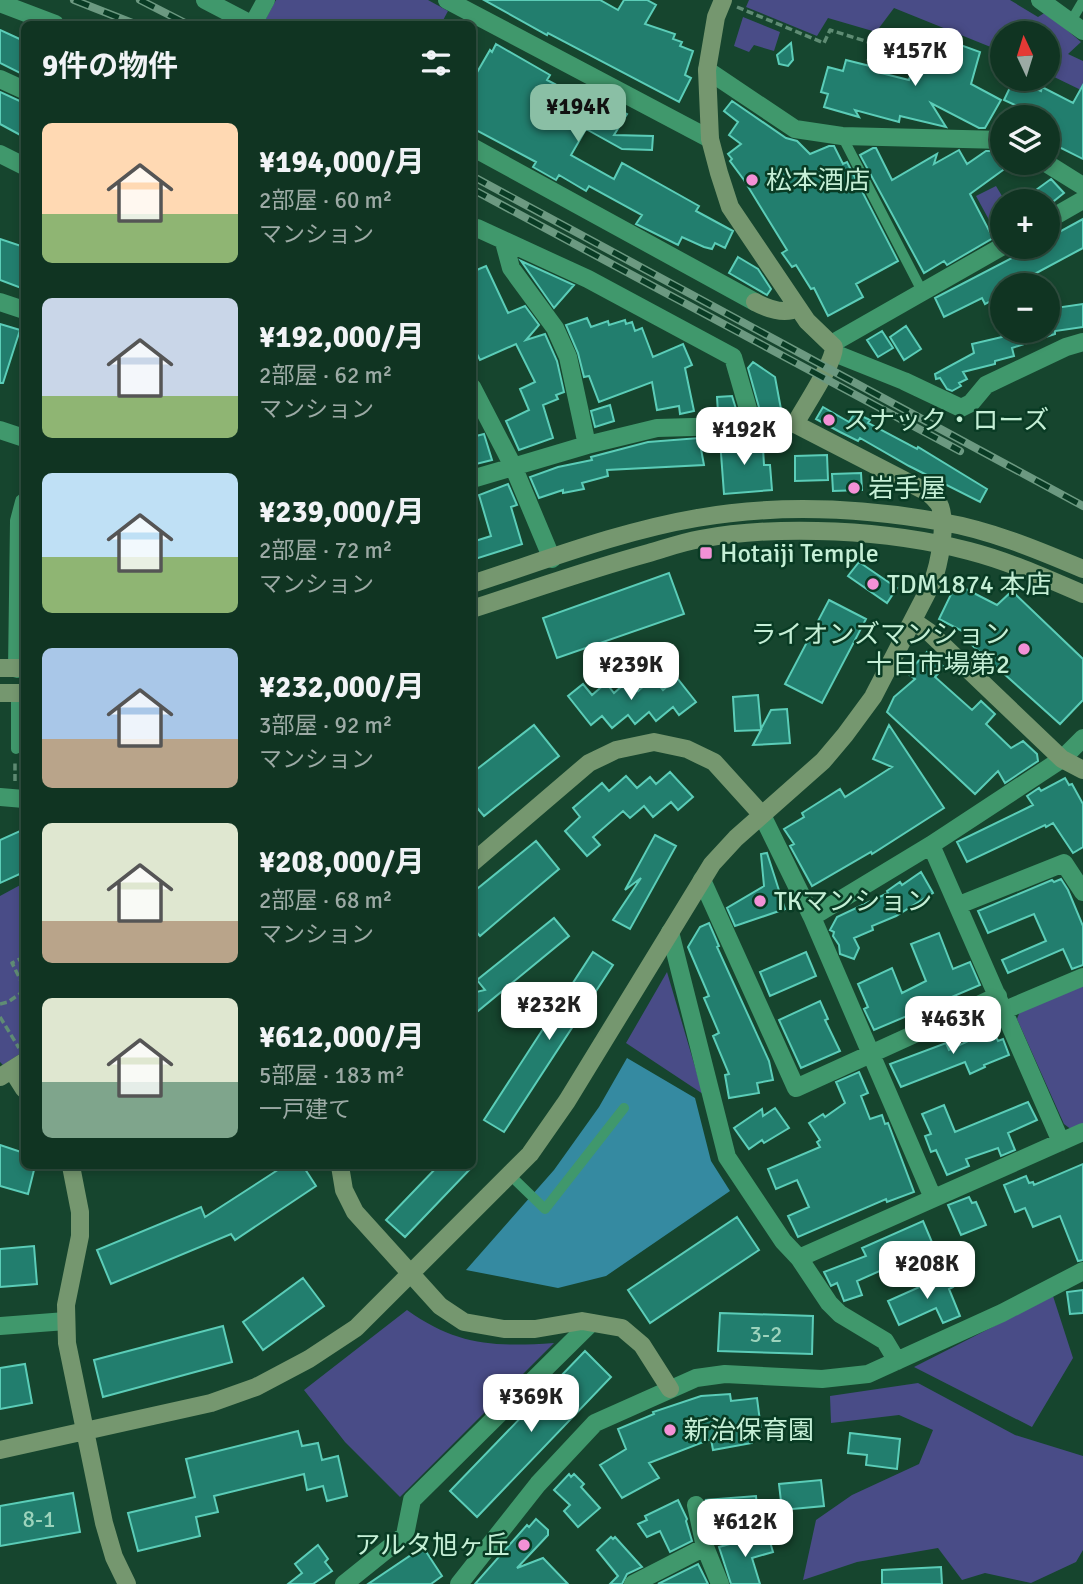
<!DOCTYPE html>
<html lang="ja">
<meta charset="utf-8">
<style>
body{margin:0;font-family:Signika,"Noto Sans JP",sans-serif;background:#1e3f2f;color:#f1f3f6;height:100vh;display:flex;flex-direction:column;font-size:26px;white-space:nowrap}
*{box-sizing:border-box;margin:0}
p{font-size:23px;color:#9caaa5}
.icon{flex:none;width:38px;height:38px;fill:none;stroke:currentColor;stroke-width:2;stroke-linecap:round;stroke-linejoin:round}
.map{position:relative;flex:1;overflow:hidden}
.panel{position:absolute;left:21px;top:21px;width:455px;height:1148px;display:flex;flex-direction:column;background:#103422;border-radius:10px;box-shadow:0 4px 10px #0003,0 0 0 2px #304f40}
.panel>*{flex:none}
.needle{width:46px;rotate:356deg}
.buttons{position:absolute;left:990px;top:21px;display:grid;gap:14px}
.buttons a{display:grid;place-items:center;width:70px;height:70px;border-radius:50%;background:#103422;box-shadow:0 4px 10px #0003,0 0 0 2px #304f40;font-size:35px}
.price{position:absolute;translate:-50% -60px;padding:0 16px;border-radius:14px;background:#fff;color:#222;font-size:23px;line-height:46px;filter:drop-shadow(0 2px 4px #0008)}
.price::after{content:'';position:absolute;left:50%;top:42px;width:21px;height:16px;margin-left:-10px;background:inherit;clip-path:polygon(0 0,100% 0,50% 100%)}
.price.current{background:#8abfa5;color:#111}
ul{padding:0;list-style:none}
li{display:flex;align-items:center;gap:21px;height:175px;padding:0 21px}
li span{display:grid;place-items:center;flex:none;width:196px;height:140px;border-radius:10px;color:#555}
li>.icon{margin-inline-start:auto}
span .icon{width:84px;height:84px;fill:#fffc;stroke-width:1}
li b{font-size:30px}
h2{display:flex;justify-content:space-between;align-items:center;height:84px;padding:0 21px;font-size:30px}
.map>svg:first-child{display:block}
.green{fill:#494c87}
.water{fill:#358aa1}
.building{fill:#227e6e;stroke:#5bcdb8;stroke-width:2}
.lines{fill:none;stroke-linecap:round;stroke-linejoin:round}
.path{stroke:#5f8c74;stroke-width:3.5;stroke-dasharray:7 3.5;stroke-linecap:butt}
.lane{stroke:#40986c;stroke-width:10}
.street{stroke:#40986c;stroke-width:18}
.secondary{stroke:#75976f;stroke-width:18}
.rail-casing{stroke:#6c9981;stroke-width:8}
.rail{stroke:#093b24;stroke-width:5;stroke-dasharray:16;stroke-linecap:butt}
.poi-dot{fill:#f391d6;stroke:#093b24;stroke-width:2.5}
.labels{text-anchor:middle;stroke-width:5;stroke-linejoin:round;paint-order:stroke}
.number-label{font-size:23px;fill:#9cd3bc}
.poi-label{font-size:26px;fill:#c5efd6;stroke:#093b24;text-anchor:start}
</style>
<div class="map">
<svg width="1083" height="1584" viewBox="0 0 1083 1584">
<rect width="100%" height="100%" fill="#16452e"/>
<!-- green -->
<path class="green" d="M276,0H428L448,11L441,24H269L264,22Z
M749,0H1010L1038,17L1046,12L1081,42L1068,54L1083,61V91L1048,74V33H1003V52L894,8L876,32L828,18L817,36L746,7Z
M743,17L780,32L774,51L754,45L749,52L734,46Z
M996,186L1005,201H1003V238L1000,240L976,196Z
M24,883V1051L3,1065L0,1062V896Z
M667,972L703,1094L626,1043Z
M1083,983V1125L1072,1130L1064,1124L1017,1019L1020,1011Z
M1053,1296L1073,1358L1032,1427L914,1367Z
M407,1310C457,1346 496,1347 554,1343L400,1497L345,1442L304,1390Z
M918,1383L1015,1435L1083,1456V1550L1076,1562L1031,1583L985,1573L962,1580L938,1548L857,1562L803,1580L816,1520L852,1495L919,1464L933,1430L899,1415L831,1423L830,1396Z"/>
<!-- water -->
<path class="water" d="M627,1058L695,1098L711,1161L730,1191L606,1276L558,1288L466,1270L554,1170L599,1107Z"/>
<!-- building -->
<path class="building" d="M484,0H600L618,10L624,0H647L656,5L645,24L675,34L673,39L682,42L680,46L693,51L685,75L691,78L679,102L548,33L547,35Z
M0,30L24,41V75L0,63Z
M933,35L980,52L971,84L1001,100L985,128H979L931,103L946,127L900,116L899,122L855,110L859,117L824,107L828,94L821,92L828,67L843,71L846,60L882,69L881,73L909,80L919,45L927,48Z
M791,43L793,60L788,66L779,64L777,55Z
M496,44L550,75L547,80L596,106L600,99L627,114L614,135L653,136L652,150L622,149L586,129L571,155L614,179L622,163L699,206L696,211L733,231L725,248L715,243L712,249L704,247L682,237L678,245L636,224L642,215L589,186L586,191L559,175L556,180L533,167L536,162L472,128V81L490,50L492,52Z
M1014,79L1041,91L1042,87L1073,103L1083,85V159L1053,144L1056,139L1048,135L1049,117H1027L1030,112L1004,100Z
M0,92L24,103V137L0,124Z
M732,101L786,138L797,141L810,154L829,146H834L843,164L847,162L898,261L856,284L863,297L828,316L814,288L811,289L796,265L792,267L782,253L787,250L744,180L730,161L732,159L728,154L741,144L729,135L738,122L724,111Z
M873,148H876L892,180L937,154L934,164L959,150L967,164L986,151H994L997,155L1003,151V170L970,194L993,238L947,265L944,261L924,273L860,155Z
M1051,179L1064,193L1054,201H1021Z
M1083,219V248L1027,278L1031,285H1003V294L985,304L982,298L944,317L935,298L1033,247H1048V238Z
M0,239L24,247V289L0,280Z
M738,257L758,269L771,289L767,295L729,273Z
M521,261L574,285L554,308Z
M486,266L508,313L525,306L539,325L526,340L545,334L557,361L564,392L556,395L558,399L543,405L553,438L519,450L506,421L529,410L520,389L535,382L516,344L480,360L477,354L472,356V272Z
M1083,304V327L1055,331V334L1012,348L1014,356L995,361V364L963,372L967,379L959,383L961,386L952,391L947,389L940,378L936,379L935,374L974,353L972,344L1002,337L1001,333L1010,331H1048V309Z
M587,318L591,327L608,321L609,325L625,320L626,324L632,322L635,331L642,328L653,357L683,344L692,365L685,368L694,411L680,414L679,406L657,410L652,382L599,402L589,376L584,377L578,353L566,325Z
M0,324L20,330L3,383H0Z
M906,326L921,349L904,360L890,337Z
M882,331L893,348L878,357L867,340Z
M753,362L775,377L781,409L760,411L748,368Z
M732,396L737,412L718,413L717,397Z
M610,405L614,421L595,427L591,411Z
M823,407L849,422L855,413L870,420L868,423L917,449L918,447L987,489L980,502L909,466L860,438L858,441L840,432L816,419Z
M484,434L492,460L472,465V437Z
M730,437H749L750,448H763L764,465H770L772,490L724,494L720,440L730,439Z
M699,438L704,465L607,470L608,476L582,483L584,489L563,493V490L539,498L530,477L558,467L592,460L591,457L648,442Z
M827,455L828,480L795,481V456Z
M861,473L862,490L833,491L832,474Z
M508,484L517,505L511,507L522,544L472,560V542L491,536L479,495Z
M859,562L897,588L887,603L848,576Z
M669,573L684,614L557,658L543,618Z
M956,584L997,605L1012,591L1083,659V700L1060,724L964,638L968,634L939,619Z
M829,600L866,619L822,703L785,684Z
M927,652L944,667L935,677L972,710L981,701L995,714L986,724L1011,748L1023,741L1037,754L1038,761L1005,783L998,771L975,794L887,712L894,697L915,679L907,673Z
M653,678L663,690L677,678L696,702L679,715L673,707L656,721L649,712L635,724L628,715L612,728L602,716L591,725L568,696L583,684L592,695L606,683L614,693L629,680L638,691Z
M758,695L761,729L771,710L787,709L790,743L753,745L761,730L735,731L733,697Z
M534,725L559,756L484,816L472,802V773Z
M889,725L944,808L872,854L871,852L812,886L790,846L794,844L784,829L804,817L802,813L840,789L845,797L892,767L873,759Z
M670,772L693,797L678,810L671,802L653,817L644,806L630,818L623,811L593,837L600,845L587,856L565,831L580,817L573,808L602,783L609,791L626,776L637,788L650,777L656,784Z
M1065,778L1069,785L1072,784L1083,804V847L1073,853L1053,823L1046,827L1045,825L967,862L957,842L1033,805L1027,796L1039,788L1041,791Z
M20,831L24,841V872L0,883V840Z
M655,835L676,846L630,929L613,920L641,878L625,890Z
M536,841L559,869L480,936L472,927V893Z
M767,853L785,909L735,926L727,908L764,886L761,854Z
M921,872L933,893L896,916L872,926L873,930L854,938L859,948L854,959L840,954L839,945L833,936L834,932L830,930L837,917L888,893L887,891L900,882L902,885Z
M1061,879L1068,890L1083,926V965L1072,969L1063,949L1008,973L1002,960L1046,941L1034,914L988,933L978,911L1052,880L1054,882Z
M554,918L569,936L472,1016V993L485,990L477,980Z
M709,923L719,946L717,947L769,1061L773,1080L757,1083L759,1093L729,1098L725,1075L729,1074L713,1036L719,1033L704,998L709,996L688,947L700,927Z
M939,933L953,969L970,962L980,985L874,1030L864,1009L868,1007L858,984L892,968L902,993L926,981L911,944Z
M593,952L613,965L504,1132L484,1120Z
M806,952L816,976L770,996L760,972Z
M820,1001L828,1019L825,1020L840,1051L801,1068L779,1020Z
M985,1014L998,1041L1003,1039L1009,1055L984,1065L985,1067L970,1074L965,1062L901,1087L890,1064L946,1043L949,1050L979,1036L972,1021Z
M859,1072L868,1093L861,1096L870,1119L882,1115L885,1124L888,1123L914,1192L887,1202L886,1199L798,1237L788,1216L809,1207L797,1180L776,1189L768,1169L820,1147L817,1142L820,1140L809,1123L823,1114L825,1117L845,1103L836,1082Z
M1028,1102L1037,1120L1008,1133L1015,1150L1001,1156L998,1148L966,1159L969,1166L947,1175L936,1150L931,1152L925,1136L931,1134L922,1114L944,1105L955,1132Z
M775,1108L789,1128L764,1143L762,1140L749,1149L734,1128L762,1109L763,1116Z
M0,1145L24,1153V1166H35L28,1194L0,1186Z
M1083,1164V1260L1078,1261L1060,1216L1033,1227L1025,1208L1015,1212L1004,1185L1026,1176L1029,1183L1033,1182L1034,1185Z
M284,1166H303L316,1186L235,1240L231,1234L111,1284L97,1250L201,1207L205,1217Z
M438,1166H473L405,1237L386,1220Z
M969,1197L972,1203L976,1202L986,1225L961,1235L948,1205Z
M737,1217L759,1250L650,1323L628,1290Z
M923,1221L934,1247L857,1281L862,1295L844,1301L837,1283L831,1286L824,1272L866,1256L862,1248Z
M34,1246L37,1284L0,1287V1249Z
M945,1271L953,1287L949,1289L960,1316L943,1323L936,1308L899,1325L888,1301L924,1285L922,1281Z
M303,1278L324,1306L263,1350L243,1322Z
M1083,1290V1313L1070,1314L1067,1292Z
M720,1313L813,1316L812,1354L718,1351Z
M223,1326L232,1362L103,1397L94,1360Z
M585,1351L611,1377L477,1517L450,1491Z
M25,1364L32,1403L0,1409V1368Z
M730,1394L731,1401L757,1398L761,1429L751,1430L752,1443L713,1450L711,1439L649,1463L659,1478L622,1498L600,1465L626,1449L618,1429L654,1414L653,1412L701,1396Z
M298,1431L302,1446L318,1443L322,1460L338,1456L347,1496L327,1501L323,1486L307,1490L304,1474L214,1496L218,1512L196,1517L200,1536L138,1551L128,1513L195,1497L186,1459Z
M850,1433L900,1439L897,1469L866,1465L867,1455L848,1453Z
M569,1474L571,1477L574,1474L584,1484L581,1487L600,1508L578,1527L564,1511L570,1505L554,1490Z
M821,1480L824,1506L782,1510L779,1484Z
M73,1493L80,1532L0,1546V1506Z
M756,1496L758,1516L711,1519L706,1500Z
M678,1500L687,1519L686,1521L692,1541L670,1552L660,1531L647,1537L638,1524L647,1520L645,1516Z
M536,1519L548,1530V1535L517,1568L543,1558L568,1584H475L527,1525L529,1527Z
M762,1535H768L773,1552L752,1558L760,1584H731L719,1547Z
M611,1537L613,1539L615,1537L642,1567L627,1574L622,1584H610L618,1576L597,1550Z
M318,1545L328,1559L325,1562L332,1571L313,1584H288L302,1573L295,1564Z
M423,1547L442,1576L431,1584H368Z
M698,1564L708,1584H658Z
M941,1567L942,1584H882V1570Z"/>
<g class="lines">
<!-- path -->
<path class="path" d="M737,7L824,43L830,30L910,55
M868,61L875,43
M15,781V760
M24,957L12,963L24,987
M0,1004L8,1002L24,991
M0,1017L19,1048"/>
<!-- lane -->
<path class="lane" d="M1070,23L1083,1
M842,136L922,291
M16,749V693
M510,1175L545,1209L624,1108"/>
<!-- street -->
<path class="street" d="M205,0L251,24
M447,0L710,139
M1040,0L1083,31
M0,3L55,24
M253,24L266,0
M707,70L795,129L842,136L1003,140
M0,79L24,90
M472,147L755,302
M0,154L24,166
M1046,163L1083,186
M1048,220L1083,200
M477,228L588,279L733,357L753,426
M504,242L511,268L555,328L568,357L587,445
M0,302L24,310
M833,343L1003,246
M834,353L904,381L961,408L971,403L986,385L1066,347L1083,342
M472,387L513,466L552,559
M0,430L24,438
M472,479L587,445L657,428L795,424
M17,669L19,521L24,502
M0,797L24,799
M762,815L812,917L933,1198
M931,845L1061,1142
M702,880L796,1088L998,996
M959,905L1064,863L1083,892
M812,917L931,845L1062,759L1083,738
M670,932L727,1157L783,1241L799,1258L829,1303L840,1314L885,1341L897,1361
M1005,1010L1083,977
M799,1258L1083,1132
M0,1326L66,1321
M696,1505L705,1547L720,1584
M344,1584L405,1535L412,1500L591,1323
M459,1584L538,1484L595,1423L696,1378L725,1374L822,1379L868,1374L1002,1313L1083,1271
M633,1584L705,1547"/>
<!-- secondary -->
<path class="secondary" d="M755,302C768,309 784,315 798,308
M472,584C546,560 621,531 697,518C777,504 863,508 942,522C990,530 1038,550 1083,569
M472,609C531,590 590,569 649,553C666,548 683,542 700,539C782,524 889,530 969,551C1008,561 1046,578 1083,594
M913,621L929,632L1062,759L1083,770
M0,668H24
M0,693H24
M472,863L589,763L616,750L654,742L687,749L714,762L762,815
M12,1070L24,1089
M0,1077L24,1062
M71,1166L80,1212V1236L66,1305L67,1343L104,1523L114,1557L127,1584
M340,1166L344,1190L355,1212L440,1306L464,1322L504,1329H535L582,1321L622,1328L642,1345L670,1389
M0,1450L211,1403L256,1387L309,1359L356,1328L530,1154L567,1101L712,864L736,838L823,761L845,735L873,697L932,583C939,566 948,521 939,504C936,500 931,495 927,492L795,424C804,407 834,364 834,347L807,321L730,207L719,173L710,139L707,70L716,17L723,0"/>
<defs>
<path id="rail" d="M74,0L135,24
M140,0L187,24
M472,176L1083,506
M472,189L960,451"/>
</defs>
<!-- rail casing -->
<use href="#rail" class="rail-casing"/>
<!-- rail -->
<use href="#rail" class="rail"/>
</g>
<!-- markers -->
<g class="poi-dot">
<circle cx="752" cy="180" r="7"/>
<circle cx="829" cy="420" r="7"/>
<circle cx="854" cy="488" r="7"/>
<rect x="699" y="546" width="14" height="14" rx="3.5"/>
<circle cx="873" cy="584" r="7"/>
<circle cx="1024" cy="649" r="7"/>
<circle cx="760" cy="901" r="7"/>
<circle cx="670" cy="1430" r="7"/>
<circle cx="524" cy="1545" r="7"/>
</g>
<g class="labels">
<!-- number labels -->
<g class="number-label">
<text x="766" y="1342">3-2</text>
<text x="39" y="1527">8-1</text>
</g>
<!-- poi labels -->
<g class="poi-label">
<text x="766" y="189">松本酒店</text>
<text x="843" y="429">スナック・ローズ</text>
<text x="868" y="497">岩手屋</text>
<text x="720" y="562">Hotaiji Temple</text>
<text x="887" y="593">TDM1874 本店</text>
<text x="1010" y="643" text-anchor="end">ライオンズマンション<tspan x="1010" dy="30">十日市場第2</tspan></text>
<text x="774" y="910">TKマンション</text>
<text x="684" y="1439">新治保育園</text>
<text x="510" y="1554" text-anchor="end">アルタ旭ヶ丘</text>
</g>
</g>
</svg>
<div class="buttons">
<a><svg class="needle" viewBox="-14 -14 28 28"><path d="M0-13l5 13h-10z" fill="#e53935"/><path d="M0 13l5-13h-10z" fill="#9caaa5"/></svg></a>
<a><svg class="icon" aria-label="layers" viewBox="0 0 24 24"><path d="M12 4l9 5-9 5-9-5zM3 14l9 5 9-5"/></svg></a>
<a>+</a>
<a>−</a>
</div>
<b class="price" style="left:915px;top:88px">¥157K</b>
<b class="price current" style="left:578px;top:144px">¥194K</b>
<b class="price" style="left:744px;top:467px">¥192K</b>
<b class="price" style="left:631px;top:702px">¥239K</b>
<b class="price" style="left:549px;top:1042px">¥232K</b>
<b class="price" style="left:953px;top:1056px">¥463K</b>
<b class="price" style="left:927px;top:1301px">¥208K</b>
<b class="price" style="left:531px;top:1434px">¥369K</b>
<b class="price" style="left:745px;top:1559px">¥612K</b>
<section class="panel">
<h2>9件の物件<svg class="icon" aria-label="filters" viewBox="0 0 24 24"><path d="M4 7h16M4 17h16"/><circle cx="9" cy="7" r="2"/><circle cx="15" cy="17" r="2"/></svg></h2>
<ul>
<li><span style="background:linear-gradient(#ffd9b3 65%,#8fb573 0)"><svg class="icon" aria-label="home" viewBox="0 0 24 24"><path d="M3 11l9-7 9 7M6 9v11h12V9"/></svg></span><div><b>¥194,000/月</b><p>2部屋 · 60 m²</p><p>マンション</p></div></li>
<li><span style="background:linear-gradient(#c9d6e8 70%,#8fb573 0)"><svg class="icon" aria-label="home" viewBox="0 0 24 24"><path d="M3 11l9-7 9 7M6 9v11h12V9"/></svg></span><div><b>¥192,000/月</b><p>2部屋 · 62 m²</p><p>マンション</p></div></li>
<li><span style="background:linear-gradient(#bfe0f5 60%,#8fb573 0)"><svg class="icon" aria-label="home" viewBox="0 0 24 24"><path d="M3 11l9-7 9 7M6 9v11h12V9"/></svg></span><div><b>¥239,000/月</b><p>2部屋 · 72 m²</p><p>マンション</p></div></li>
<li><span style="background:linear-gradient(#a9c7e8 65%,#b9a48a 0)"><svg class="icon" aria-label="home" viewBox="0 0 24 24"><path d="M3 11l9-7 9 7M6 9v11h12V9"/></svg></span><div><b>¥232,000/月</b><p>3部屋 · 92 m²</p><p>マンション</p></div></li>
<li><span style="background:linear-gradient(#dfe7d0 70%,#b9a48a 0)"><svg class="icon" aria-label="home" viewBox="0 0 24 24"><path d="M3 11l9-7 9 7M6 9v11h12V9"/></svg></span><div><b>¥208,000/月</b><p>2部屋 · 68 m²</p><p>マンション</p></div></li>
<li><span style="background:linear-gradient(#dfe7d0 60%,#7fa58c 0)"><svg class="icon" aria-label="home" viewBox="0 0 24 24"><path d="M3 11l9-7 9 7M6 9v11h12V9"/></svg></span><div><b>¥612,000/月</b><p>5部屋 · 183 m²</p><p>一戸建て</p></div></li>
</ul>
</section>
</div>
